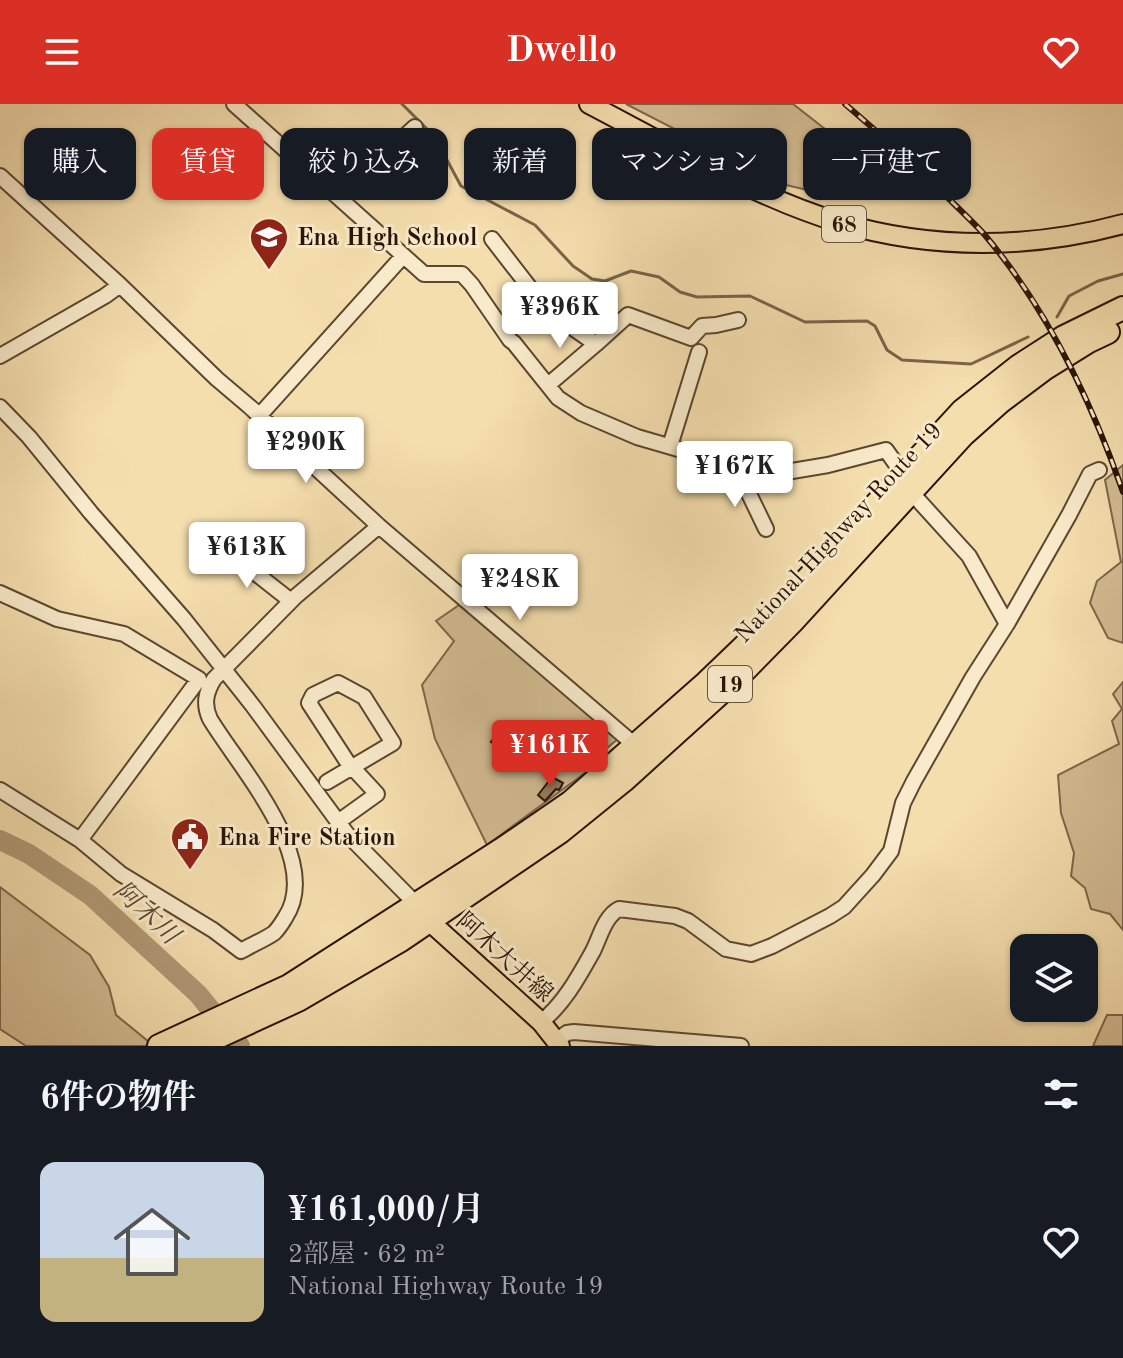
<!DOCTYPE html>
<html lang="ja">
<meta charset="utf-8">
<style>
body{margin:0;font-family:"Old Standard TT","Noto Serif JP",serif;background:#242831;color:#f1f3f6;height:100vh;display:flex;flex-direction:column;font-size:30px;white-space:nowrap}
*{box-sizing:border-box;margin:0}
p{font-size:26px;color:#9ea1a6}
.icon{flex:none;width:44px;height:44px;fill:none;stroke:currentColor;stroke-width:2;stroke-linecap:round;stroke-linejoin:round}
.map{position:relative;height:942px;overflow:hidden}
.side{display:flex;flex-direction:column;background:#171b24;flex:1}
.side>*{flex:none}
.hud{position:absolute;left:24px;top:24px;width:1076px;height:72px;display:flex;gap:16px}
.controls{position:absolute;left:1010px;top:830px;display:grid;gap:16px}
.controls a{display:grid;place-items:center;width:88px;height:88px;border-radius:16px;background:#171b24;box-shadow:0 2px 6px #0004;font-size:40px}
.price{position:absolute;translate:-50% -68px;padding:0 18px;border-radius:8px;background:#fff;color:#222;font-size:26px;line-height:52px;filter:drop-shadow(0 2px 4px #0008)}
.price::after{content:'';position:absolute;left:50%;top:48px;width:24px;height:18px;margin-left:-12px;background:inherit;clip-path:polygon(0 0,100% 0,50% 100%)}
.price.current{background:#d93025;color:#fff}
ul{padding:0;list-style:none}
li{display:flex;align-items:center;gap:24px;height:200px;padding:0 40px}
li span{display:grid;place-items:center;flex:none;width:224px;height:160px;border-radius:16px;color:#555}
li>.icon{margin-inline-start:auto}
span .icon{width:96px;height:96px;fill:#fffc;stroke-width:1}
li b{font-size:34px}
h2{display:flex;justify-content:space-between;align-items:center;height:96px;padding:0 40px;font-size:34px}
.pill{padding:0 28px;border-radius:16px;background:#171b24;box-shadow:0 2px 6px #0004;font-size:28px;line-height:72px}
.pill.current{background:#d93025;color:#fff}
header{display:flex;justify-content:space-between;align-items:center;height:104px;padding:0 40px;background:#d93025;color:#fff;font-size:36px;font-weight:700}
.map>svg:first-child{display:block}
.green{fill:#d2bb91;stroke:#7e674b;stroke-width:2}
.shadow{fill:#0003}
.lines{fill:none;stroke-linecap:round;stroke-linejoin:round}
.stream{stroke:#7a6348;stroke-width:3}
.river{stroke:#b09975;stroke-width:20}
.building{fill:#937d5d;stroke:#291305;stroke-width:2}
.minor-casing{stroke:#5c462f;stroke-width:18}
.major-casing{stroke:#291305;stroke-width:22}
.highway-casing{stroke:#291305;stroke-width:26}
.minor{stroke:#f8eaca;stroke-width:14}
.major{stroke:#f5deae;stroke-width:18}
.highway{stroke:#f5deae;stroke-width:22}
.rail-casing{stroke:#291305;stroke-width:6}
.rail{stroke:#f8eaca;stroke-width:3;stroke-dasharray:9;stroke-linecap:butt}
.labels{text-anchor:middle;stroke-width:6;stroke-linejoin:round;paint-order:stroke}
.shield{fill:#f8eaca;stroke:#675440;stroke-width:2}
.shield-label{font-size:22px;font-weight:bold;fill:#291305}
.poi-label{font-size:24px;font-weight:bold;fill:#291305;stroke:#f8eaca;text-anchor:start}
.street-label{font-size:24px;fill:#291305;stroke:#f8eaca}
.water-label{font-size:26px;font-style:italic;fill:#5f4932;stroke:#f8eaca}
</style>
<header><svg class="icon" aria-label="menu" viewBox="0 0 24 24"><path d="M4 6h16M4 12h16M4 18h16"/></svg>Dwello<svg class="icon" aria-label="heart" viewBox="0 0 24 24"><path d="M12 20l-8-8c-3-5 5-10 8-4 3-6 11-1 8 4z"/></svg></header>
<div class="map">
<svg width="1123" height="942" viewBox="0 0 1123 942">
<rect width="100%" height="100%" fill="#f5deae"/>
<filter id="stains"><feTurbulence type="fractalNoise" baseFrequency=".0025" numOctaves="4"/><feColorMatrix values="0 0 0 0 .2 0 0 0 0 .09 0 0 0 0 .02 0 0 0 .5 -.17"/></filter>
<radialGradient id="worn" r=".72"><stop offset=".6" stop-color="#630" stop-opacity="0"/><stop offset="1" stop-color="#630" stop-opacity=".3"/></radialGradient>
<!-- green -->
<path class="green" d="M626,0H793L861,53L845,95L782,80Z
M1123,361V539L1108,534L1090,499L1097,477L1121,458L1105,376Z
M459,501L618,635L591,657L585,669L487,741L435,635L422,581L454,537L436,517Z
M1123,578V826L1110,810L1091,805L1085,784L1071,772L1074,749L1061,709L1058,671L1119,640L1112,617L1122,605L1113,590Z
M0,783L90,851L109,883L116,911L154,942H26L0,925Z
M1107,911H1123V942H1093Z"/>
<!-- shadow -->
<path class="shadow" d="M514,628L517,632L507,648L497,641Z
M562,681L563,682L561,686L558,685L547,697L540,691Z"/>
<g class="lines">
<!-- stream -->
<path class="stream" d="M402,0L434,32L461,82L535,121L573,162L592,175L605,177L631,167L659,173L680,188L697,193L750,192L805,218L867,217L875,222L887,246L902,256L971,260L1028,233
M1057,213L1069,192L1098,177L1123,170"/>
<!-- river -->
<path class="river" d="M0,736L29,750L90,791L198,890L240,942"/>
</g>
<!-- building -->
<path class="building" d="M503,620L515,627L503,646L491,638Z
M552,673L563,679L559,686L556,685L545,697L538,691Z"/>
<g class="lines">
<defs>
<path id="minor" d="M234,0L424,170H462L472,181L510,236L514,239L558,294L581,309L637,333L692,349L739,369L774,370L828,361L886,346L903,370
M0,72L120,181L217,275L250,303L379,422L636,642
M336,91L343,83L355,78L415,23
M492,135L547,206L596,240L628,211L691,234L702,222L716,221L738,216
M0,252L105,192L120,181
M548,281L596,240
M0,303L29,333L91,409L184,515L253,602L347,730L417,801
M259,312L403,152
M670,342L699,248
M739,369L766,425
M910,387L969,452L1007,520
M225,445L291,497
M0,489L57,515L124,530L199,575L80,736
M327,678L393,639L364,593L338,579L313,591L309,599L348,659L352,663L377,690L338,718
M0,686L80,736L121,770L213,826L241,847C251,841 264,836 274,829C278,825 282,819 285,814C324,756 238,662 210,615C203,600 206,588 214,575L295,493L379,422
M541,918C564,900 579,872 593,847C600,833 605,812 619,805L675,812L688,817L726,845L751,850L772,842L830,812L844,803L873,771L891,747L903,699L914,677L973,573L1007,520L1069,411L1090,370L1099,366
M556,937L567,929L574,928L741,942"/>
<path id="major" d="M589,0C670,42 754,93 841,119C933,146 1031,145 1123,120
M422,807L428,816L541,918L560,942"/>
<path id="highway" d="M159,942L289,882L504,744L571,698L706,579L754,533L962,307L1019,262L1064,233L1123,204
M198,942L298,896L401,836L560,728L623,677L738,573L792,518L963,331L1000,298L1044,265L1089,237L1108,228"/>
</defs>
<!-- minor casing -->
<use href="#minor" class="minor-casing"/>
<!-- major casing -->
<use href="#major" class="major-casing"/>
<!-- highway casing -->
<use href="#highway" class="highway-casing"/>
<!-- minor -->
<use href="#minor" class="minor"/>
<!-- major -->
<use href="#major" class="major"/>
<!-- highway -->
<use href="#highway" class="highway"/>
<defs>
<path id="rail" d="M845,0C879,29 913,60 945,91C958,104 972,117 984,130C1048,206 1091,296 1123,388"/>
</defs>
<!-- rail casing -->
<use href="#rail" class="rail-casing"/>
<!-- rail -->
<use href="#rail" class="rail"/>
</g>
<!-- icons -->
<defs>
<symbol id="school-pin" viewBox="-11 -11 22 30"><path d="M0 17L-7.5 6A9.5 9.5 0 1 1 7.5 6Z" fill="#8f2418" stroke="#f8eaca"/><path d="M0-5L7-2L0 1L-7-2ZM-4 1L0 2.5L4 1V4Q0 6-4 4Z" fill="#fff"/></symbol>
<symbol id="civic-pin" viewBox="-11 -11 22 30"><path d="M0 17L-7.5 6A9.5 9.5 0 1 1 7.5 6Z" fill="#8f2418" stroke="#f8eaca"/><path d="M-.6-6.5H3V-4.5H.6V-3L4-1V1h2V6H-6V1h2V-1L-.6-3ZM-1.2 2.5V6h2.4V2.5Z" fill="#fff"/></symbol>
</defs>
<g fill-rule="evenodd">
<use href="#school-pin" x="247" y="111" width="44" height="60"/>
<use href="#civic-pin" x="168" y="711" width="44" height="60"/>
</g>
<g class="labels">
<!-- shield labels -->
<g class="shield">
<rect x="822" y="102" width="44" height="36" rx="6"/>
<rect x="708" y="562" width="44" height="36" rx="6"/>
</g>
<g class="shield-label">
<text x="844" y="128">68</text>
<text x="730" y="588">19</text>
</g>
<!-- poi labels -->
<g class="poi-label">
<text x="297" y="141">Ena High School</text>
<text x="218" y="741">Ena Fire Station</text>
</g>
<!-- street labels -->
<g class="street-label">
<text transform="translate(838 428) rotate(-47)" y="8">National Highway Route 19</text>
<text transform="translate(505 853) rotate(42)" y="8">阿木大井線</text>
</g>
<!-- water labels -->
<g class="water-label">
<text transform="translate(147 808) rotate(43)" y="9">阿木川</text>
</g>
</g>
<rect width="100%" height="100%" filter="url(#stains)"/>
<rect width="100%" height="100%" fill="url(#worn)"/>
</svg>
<div class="controls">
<a><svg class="icon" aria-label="layers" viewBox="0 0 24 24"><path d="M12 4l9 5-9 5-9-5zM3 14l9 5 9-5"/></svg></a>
</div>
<b class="price" style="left:560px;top:246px">¥396K</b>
<b class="price" style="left:306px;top:381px">¥290K</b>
<b class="price" style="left:735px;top:405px">¥167K</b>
<b class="price" style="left:247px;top:486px">¥613K</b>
<b class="price" style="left:520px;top:518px">¥248K</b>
<b class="price current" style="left:550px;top:684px">¥161K</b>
<div class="hud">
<a class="pill">購入</a>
<a class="pill current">賃貸</a>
<a class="pill">絞り込み</a>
<a class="pill">新着</a>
<a class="pill">マンション</a>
<a class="pill">一戸建て</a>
</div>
</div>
<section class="side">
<h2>6件の物件<svg class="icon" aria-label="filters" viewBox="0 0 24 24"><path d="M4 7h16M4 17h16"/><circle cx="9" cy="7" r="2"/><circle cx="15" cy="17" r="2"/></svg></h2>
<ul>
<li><span style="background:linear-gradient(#c9d6e8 60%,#c2b280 0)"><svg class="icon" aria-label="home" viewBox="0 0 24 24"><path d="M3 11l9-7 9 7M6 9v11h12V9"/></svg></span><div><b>¥161,000/月</b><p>2部屋 · 62 m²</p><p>National Highway Route 19</p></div><svg class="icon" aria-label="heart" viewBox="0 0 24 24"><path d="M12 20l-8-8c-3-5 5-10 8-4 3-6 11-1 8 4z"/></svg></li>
</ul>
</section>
